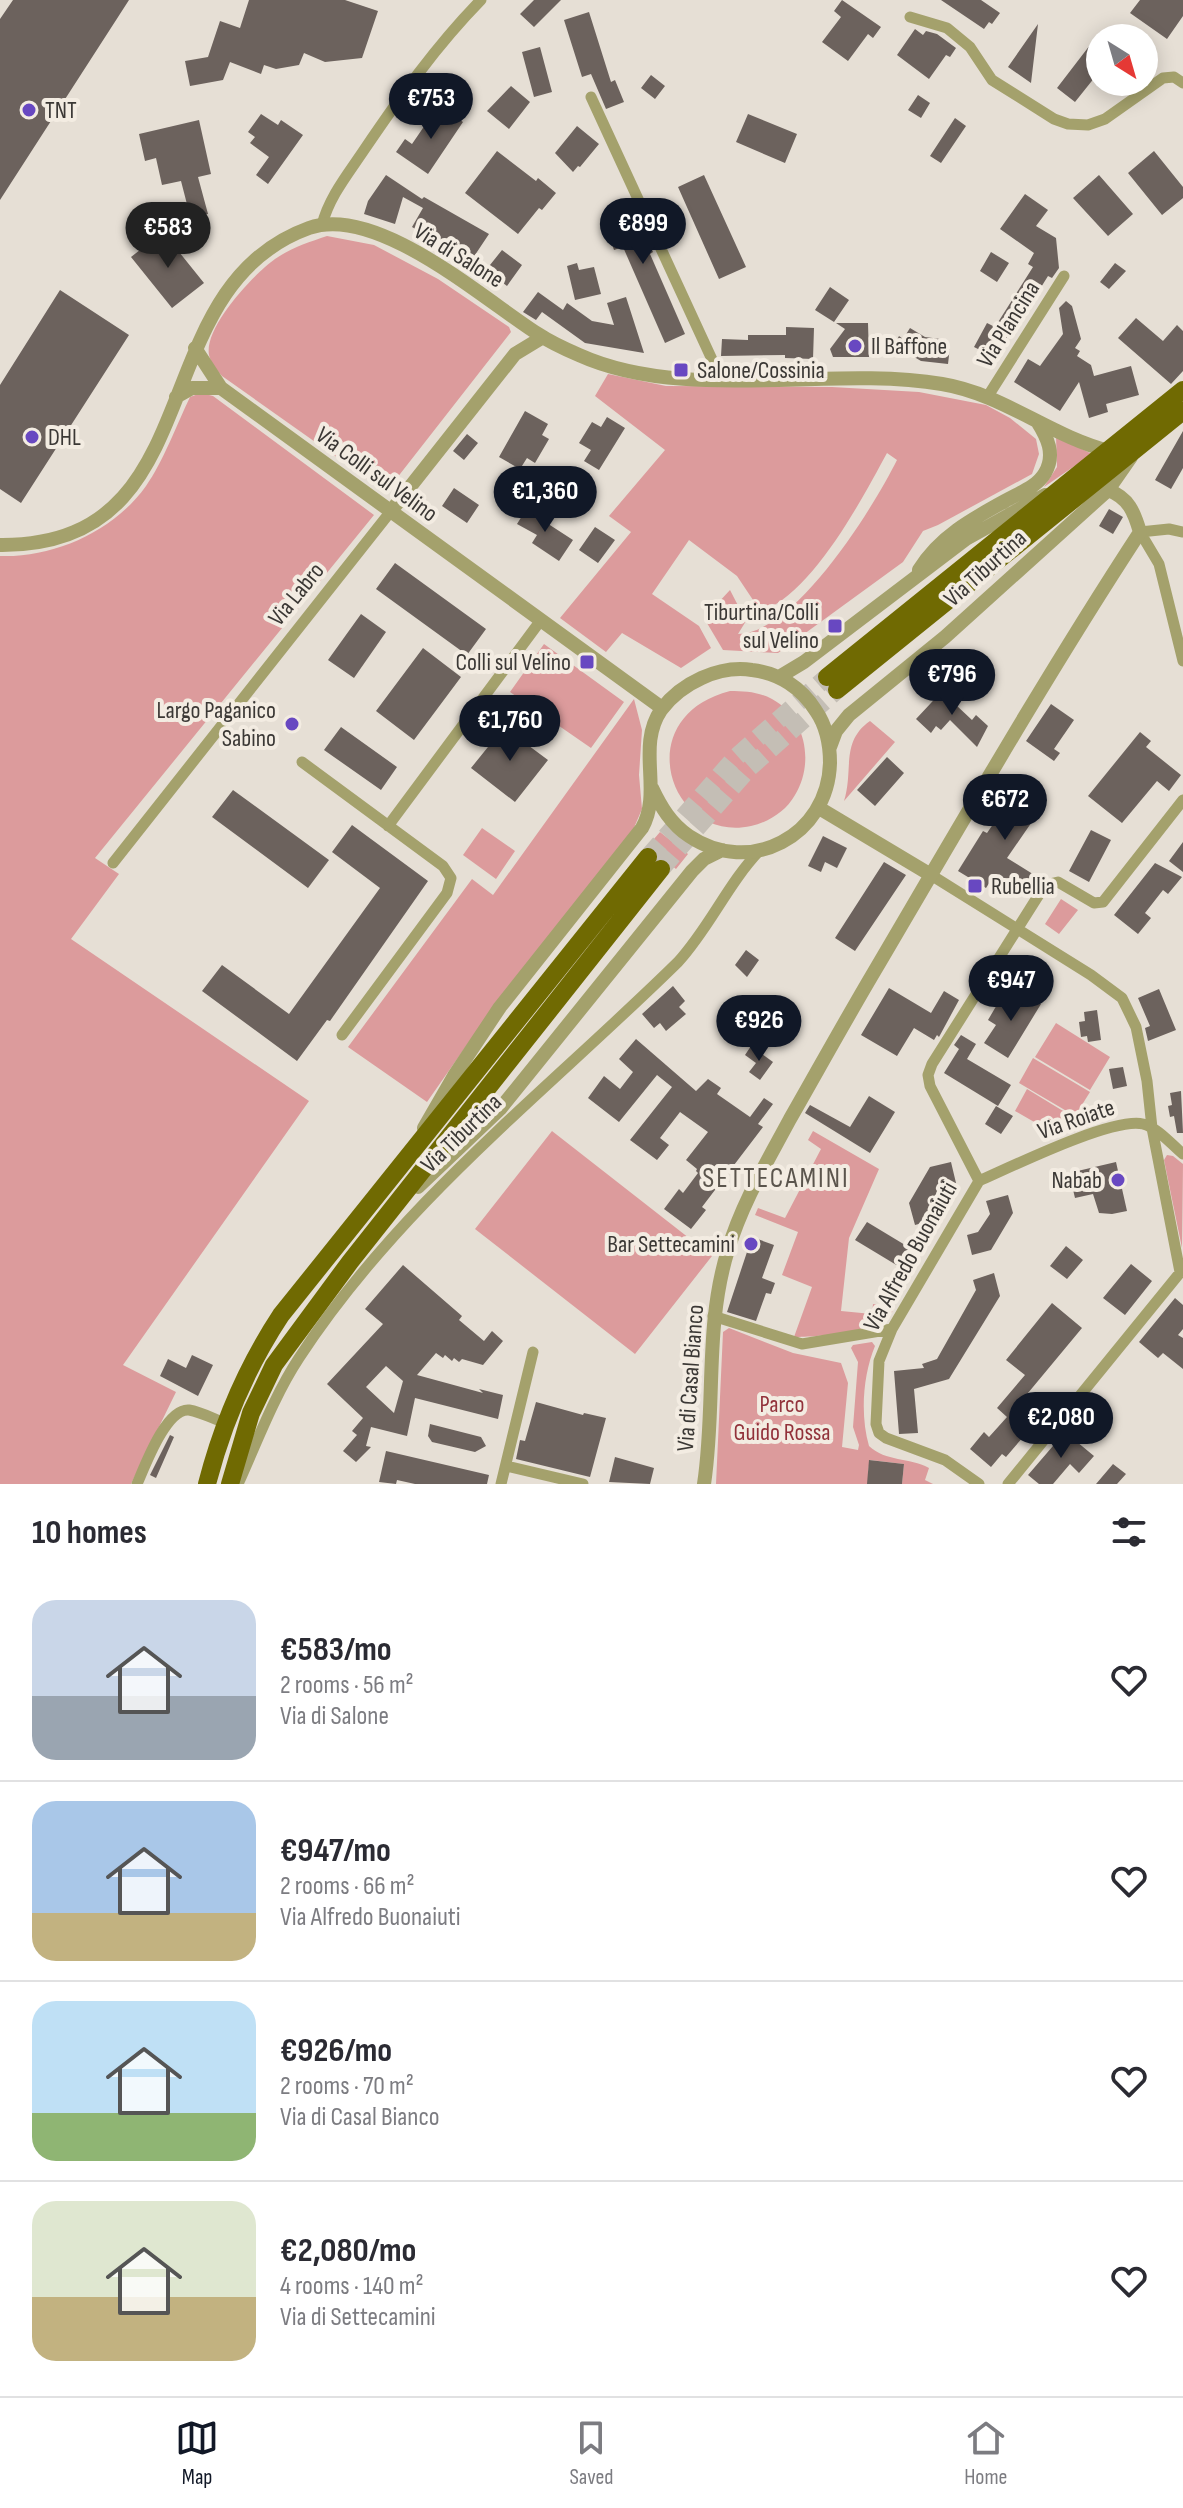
<!DOCTYPE html>
<meta charset="utf-8">
<style>
body{margin:0;font-family:"Sofia Sans Condensed",sans-serif;background:#f7f7f7;color:#2b2b33;height:100vh;display:flex;flex-direction:column;font-size:30px;white-space:nowrap}
*{box-sizing:border-box;margin:0}
p{font-size:26px;color:#7c7c81}
.icon{flex:none;width:44px;height:44px;fill:none;stroke:currentColor;stroke-width:2;stroke-linecap:round;stroke-linejoin:round}
.map{position:relative;height:1484px;overflow:hidden}
.panel{display:flex;flex-direction:column;background:#fff;flex:1}
.panel>*{flex:none}
.needle{width:52px;rotate:143deg}
.buttons{position:absolute;left:1086px;top:24px;display:grid;gap:16px}
.buttons a{display:grid;place-items:center;width:72px;height:72px;border-radius:50%;background:#fff;box-shadow:0 4px 20px #0003;font-size:40px}
.price{position:absolute;translate:-50% -68px;padding:0 18px;border-radius:28px;background:#111827;color:#fff;font-size:26px;line-height:52px;filter:drop-shadow(0 2px 4px #0008)}
.price::after{content:'';position:absolute;left:50%;top:48px;width:24px;height:18px;margin-left:-12px;background:inherit;clip-path:polygon(0 0,100% 0,50% 100%)}
.price.selected{background:#222;color:#fff}
ul{padding:0;list-style:none}
li{display:flex;align-items:center;gap:24px;height:200px;padding:0 32px}
li+li{border-top:2px solid #e1e1e2}
li span{display:grid;place-items:center;flex:none;width:224px;height:160px;border-radius:24px;color:#555}
li>.icon{margin-inline-start:auto}
span .icon{width:96px;height:96px;fill:#fffc;stroke-width:1}
li b{font-size:34px}
h2{display:flex;justify-content:space-between;align-items:center;height:96px;padding:0 32px;font-size:34px}
.dock{display:flex;justify-content:space-around;align-items:center;height:112px;border-top:2px solid #e1e1e2;background:#fff;font-size:22px;color:#7c7c81}
.dock a{display:grid;justify-items:center;gap:4px}
.dock .selected{color:#111827}
.map>svg:first-child{display:block}
.green{fill:#dc9b9c}
.building{fill:#6c625d;fill-rule:evenodd}
.lines{fill:none;stroke-linecap:round;stroke-linejoin:round}
.primary-tunnel{stroke:#c4beb5;stroke-width:18;stroke-dasharray:18 9;stroke-linecap:butt}
.minor{stroke:#a4a16c;stroke-width:11}
.tertiary{stroke:#a4a16c;stroke-width:14}
.primary{stroke:#706a02;stroke-width:18}
.poi-dot{fill:#6848c1;stroke:#f3ece2;stroke-width:3}
.labels{text-anchor:middle;stroke-width:8;stroke-linejoin:round;paint-order:stroke}
.poi-label{font-size:24px;fill:#3b3835;stroke:#f3ece2;text-anchor:start}
.street-label{font-size:24px;fill:#3b3835;stroke:#f3ece2}
.park-label{font-size:24px;fill:#92323b;stroke:#f3ece2}
.quarter-label{font-size:28px;letter-spacing:2px;fill:#5b554d;stroke:#f3ece2}
</style>
<div class="map">
<svg width="1183" height="1484" viewBox="0 0 1183 1484">
<rect width="100%" height="100%" fill="#e6dfd5"/>
<!-- green -->
<path class="green" d="M327,236L374,245L438,279L509,327L511,332L386,492L222,376C217,370 211,364 209,355C204,327 253,275 275,259C291,248 309,242 327,236Z
M608,374L666,386L832,387L919,392L986,405L1010,418L1036,439L1039,454L1032,474L938,525L923,531L903,562L778,653L723,650L704,618L730,590L746,621L738,634C796,633 873,508 897,460L887,453C861,501 813,592 761,612L737,576L689,540L652,594L699,626L711,648L681,668L622,633L606,652L560,618L631,532L609,516L665,450L595,396Z
M201,393L213,396L374,515L95,858L119,874L71,939L309,1101L123,1365L176,1392L131,1484H0V556C54,558 114,531 146,486C163,462 177,424 190,397Z
M1056,436L1092,454L1044,487L1057,467Z
M544,644L624,702L591,748L510,692Z
M730,691C745,691 759,692 772,699C807,718 814,764 795,795C786,811 769,822 751,826C669,844 628,717 730,691Z
M634,699L642,730L639,775L642,809L633,830L492,1009L427,1102L348,1047L472,879L493,895Z
M870,721L895,742L844,801C854,770 840,742 870,721Z
M482,828L515,851L496,879L463,855Z
M660,832L688,854L676,869L648,846Z
M1061,899L1078,910L1059,934L1045,924Z
M1056,1023L1110,1057L1090,1090L1035,1057Z
M1033,1058L1090,1092L1075,1116L1019,1083Z
M1027,1089L1068,1114L1055,1134L1015,1111Z
M552,1131L712,1256L635,1354L475,1229Z
M813,1131L879,1169L849,1238L841,1311L872,1314L873,1304L894,1308C886,1332 818,1337 794,1337L812,1287L782,1275L798,1232L755,1215L758,1208L785,1218L821,1149L808,1140Z
M1167,1155L1173,1156L1183,1164L1182,1248L1164,1160Z
M729,1328L793,1353L841,1363L848,1383L842,1447L858,1450L859,1445L853,1427L858,1362L851,1348L853,1345L872,1342L875,1346C863,1375 860,1415 869,1446C886,1462 909,1457 929,1468L925,1480L933,1484H902L904,1464L870,1460L868,1471L875,1484H716L723,1332Z"/>
<!-- building -->
<path class="building" d="M13,0H129L0,200V19Z
M249,0H345L378,11L362,58L325,62L304,53L299,65L276,69L264,65L261,74L230,62L223,80L190,86L185,61L208,57L220,21L240,28Z
M534,0H561L534,27L520,14Z
M842,0L881,27L873,38L868,34L848,61L822,42L841,17L834,11Z
M941,0H981L1000,13L992,24L989,22L984,29Z
M1140,0H1183V16L1167,39L1130,13Z
M589,12L611,82L615,80L624,102L606,109L591,74L582,77L564,20Z
M1038,24L1031,83L1008,67Z
M915,29L923,35L926,31L937,34L956,48L950,57L946,55L929,79L897,55Z
M1100,32V81L1095,77L1075,102L1057,88Z
M540,47L552,92L534,97L522,52Z
M651,75L665,86L655,99L641,88Z
M511,86L530,102L509,129L487,111Z
M918,95L930,103L921,118L908,110Z
M443,108L463,122L428,174L396,152L405,139L412,144L436,109L440,112Z
M261,114L278,125L281,120L303,135L268,184L256,175L269,157L250,143L255,137L248,132Z
M748,114L797,134L785,163L736,142Z
M955,118L966,126L941,163L930,156Z
M199,120L211,174L198,177L208,214L197,216L195,210L189,212L181,181L162,185L156,158L145,161L139,134Z
M577,126L599,144L580,167L578,166L573,172L555,153Z
M497,151L536,181L538,178L556,193L542,210L539,208L518,234L465,193Z
M1154,151L1183,187V198L1162,215L1128,173Z
M386,175L422,199L424,197L489,234L471,261L412,227L423,208L403,197L395,224L364,214L368,201Z
M704,175L746,267L719,279L678,187Z
M1099,175L1133,214L1108,236L1073,198Z
M1025,194L1048,210L1036,226L1056,238L1059,268L1052,278L1048,276L1012,334L1009,333L992,367L976,359L980,350L974,347L987,323L995,327L1033,267L1028,264L1034,253L1000,229Z
M628,198L653,252L650,254L685,334L665,343L623,247L614,250L602,215L616,210L613,203Z
M163,232L204,283L172,308L131,257Z
M502,250L522,265L507,286L486,270Z
M991,252L1009,263L997,282L980,271Z
M577,263L579,270L594,267L601,294L575,300L567,266Z
M1115,263L1126,271L1109,289L1100,282Z
M830,287L849,300L834,322L815,310Z
M60,290L129,335L21,503L0,489V385Z
M538,292L563,310L567,303L592,321L614,325L607,303L626,297L644,353L585,343L542,312L536,320L523,312Z
M1066,301L1072,306L1081,339L1075,348L1080,351L1077,356L1091,365L1094,376L1131,366L1139,395L1106,404L1108,412L1089,418L1079,382L1060,411L1014,382L1028,359L1040,366L1063,334L1059,308Z
M1136,318L1163,341L1177,325L1183,331V371L1171,384L1118,338Z
M836,323H868L869,357H833L830,349L845,329Z
M786,327L814,328L813,359L785,358V355L721,356L722,339L748,340V335H786Z
M910,328L925,337L940,339L939,346L950,347L948,364L921,361L894,345L899,336L903,339Z
M525,411L548,424L542,435L549,439L535,463L527,458L520,469L499,457Z
M607,417L625,428L599,470L584,461L591,450L579,443L592,422L601,427Z
M1183,431V468L1171,489L1155,480Z
M467,434L478,443L464,460L453,451Z
M454,488L479,505L467,523L442,506Z
M530,503L540,509L536,516L573,540L559,561L532,543L537,535L517,524Z
M1109,509L1123,517L1113,534L1099,526Z
M595,527L615,540L598,563L579,550Z
M395,563L486,629L467,655L376,589Z
M361,614L386,632L354,678L328,660Z
M423,648L461,677L414,740L376,711Z
M945,688L960,701L956,705L972,720L976,715L988,726L977,747L950,720L941,730L936,726L931,733L916,719Z
M1051,704L1074,720L1054,749L1060,753L1054,761L1026,741Z
M509,721L522,731L517,737L548,760L515,802L471,768Z
M341,727L397,767L381,790L324,750Z
M1140,732L1151,741L1146,747L1181,775L1169,791L1157,781L1122,823L1088,796Z
M887,757L904,773L875,806L857,790Z
M1009,775L1047,800L1007,858L1036,876L1024,896L993,877L986,888L958,871L983,831L987,833L1014,794L1002,785Z
M233,790L329,860L308,888L212,817Z
M352,825L428,881L330,1021L327,1020L297,1061L202,991L222,965L289,1014L380,888L332,852Z
M1091,830L1111,840L1089,882L1069,871Z
M823,836L847,848L837,868L825,862L821,872L808,866Z
M1183,842V872L1169,861Z
M884,862L906,875L855,951L835,938Z
M1155,863L1182,877L1168,894L1163,890L1145,913L1151,918L1138,934L1114,915Z
M746,950L759,960L747,977L735,965Z
M673,986L685,1001L679,1007L686,1014L666,1031L660,1023L654,1028L642,1014Z
M889,988L931,1013L944,991L959,1000L939,1037L937,1035L934,1040L914,1028L897,1056L861,1035Z
M1159,989L1176,1030L1148,1041L1145,1028L1150,1026L1138,998Z
M1020,990L1041,1004L1008,1058L984,1043L996,1025L988,1020L998,1003L1008,1009Z
M1097,1010L1101,1040L1088,1042L1087,1036L1081,1037L1079,1022L1085,1021L1084,1012Z
M961,1035L976,1044L967,1059L1011,1085L998,1106L944,1073L959,1049L954,1045Z
M636,1039L696,1091L708,1079L721,1088L717,1094L750,1117L764,1098L773,1104L758,1124L763,1127L702,1207L706,1210L691,1229L664,1209L679,1189L683,1193L698,1173L696,1171L697,1169L686,1160L708,1132L680,1112L660,1138L669,1145L657,1160L630,1140L672,1087L657,1075L619,1122L588,1098L604,1076L620,1089L633,1072L619,1059Z
M751,1046L773,1062L760,1080L749,1072L756,1063L745,1055Z
M1123,1067L1127,1086L1113,1089L1109,1069Z
M1181,1091L1183,1133H1177L1174,1116L1170,1117L1168,1106L1172,1105L1170,1093Z
M869,1096L895,1112L870,1153L805,1113L810,1105L850,1127Z
M996,1106L1013,1116L1001,1134L985,1124Z
M951,1162L956,1183L943,1187L933,1203L937,1219L915,1225L909,1203L930,1167Z
M1116,1162L1127,1211L1112,1214L1099,1213L1093,1194L1075,1198L1069,1173Z
M1008,1195L1013,1213L991,1250L972,1255L967,1235L978,1232L990,1214L986,1201Z
M867,1222L920,1254L908,1272L855,1240Z
M752,1237L774,1245L762,1278L775,1283L771,1294L766,1293L756,1321L727,1312Z
M1066,1246L1083,1260L1067,1279L1050,1266Z
M1131,1264L1152,1281L1125,1315L1103,1298Z
M403,1265L462,1316L459,1320L484,1341L492,1331L503,1341L483,1365L462,1359L459,1362L454,1358L452,1361L445,1355L443,1358L436,1353L417,1375L483,1393L479,1389L503,1395L498,1419L415,1398L407,1436L371,1427L366,1446L371,1447L356,1462L343,1451L357,1435L352,1431L363,1418L327,1384L383,1324L365,1309ZM386,1366L403,1381L394,1413L366,1387Z
M994,1273L1000,1296L949,1379L914,1389L918,1433L899,1434L894,1371L924,1368L922,1364L937,1359L976,1290L973,1280Z
M1175,1298L1183,1305V1329L1178,1335L1183,1338V1369L1163,1353L1158,1358L1139,1342Z
M1052,1303L1082,1328L1028,1393L1047,1409L1006,1457L1002,1454L991,1467L970,1449L984,1432L989,1437L1007,1417L997,1408L1025,1375L1006,1360Z
M192,1355L213,1365L198,1396L160,1376L168,1359L186,1368Z
M536,1402L583,1415L584,1413L606,1418L590,1477L516,1459L520,1440L525,1441Z
M430,1424L481,1437L486,1446L475,1452L432,1442L428,1436Z
M1065,1432L1094,1456L1079,1473L1070,1464L1053,1484H1039L1028,1475Z
M170,1435L174,1437L156,1478L150,1475Z
M386,1451L489,1475L487,1484H415L397,1480L396,1484L379,1482Z
M615,1457L654,1468L650,1484L609,1482Z
M869,1460L904,1464L902,1484H867Z
M1113,1464L1126,1474L1117,1484H1096Z"/>
<g class="lines">
<!-- primary-tunnel -->
<path class="primary-tunnel" d="M648,857L735,758L827,677
M661,869L749,768L837,690"/>
<!-- minor -->
<path class="minor" d="M910,17L947,28L970,47L992,80L1054,119L1068,124L1088,125L1105,119L1163,78L1174,77L1183,83
M591,97L721,379
M322,225C329,197 348,174 364,150C400,97 436,46 481,0
M988,396L1064,276
M1183,532L1169,529L1140,532L1159,564L1183,661
M302,762L443,866L451,878L447,893L342,1035
M388,826L541,620
M113,863L391,511
M931,875L1091,975L1122,998L1136,1027L1147,1081L1152,1128L1180,1272
M979,1181L930,1086L928,1075L932,1064L1045,885L1058,882L1094,903L1103,902L1183,800
M979,1181L892,1329L879,1361L876,1424L879,1433L886,1438L945,1460L979,1484
M979,1181C1011,1167 1112,1117 1143,1124C1158,1128 1171,1144 1183,1154
M713,1316L802,1344L892,1329
M506,1466L583,1484
M137,1484C145,1466 166,1408 189,1410C201,1412 214,1419 225,1423
M238,1484C257,1442 274,1396 299,1358C400,1203 548,1090 678,962C710,927 728,883 761,849
M501,1484L533,1352
M1008,1484L1183,1269"/>
<!-- tertiary -->
<path class="tertiary" d="M195,348L221,388L662,708
M176,397L192,388H221
M391,511L515,354L543,337
M0,545C216,547 139,289 309,228C377,204 483,299 538,334C550,342 565,349 579,355C685,403 828,365 942,384C1003,394 1050,436 1109,451
M919,570C939,537 972,519 1005,501C1019,493 1037,487 1045,473C1056,454 1047,437 1037,421
M779,677L804,662L966,539L1045,495
M830,747L836,731L849,715L945,637L1108,490L1131,457
M819,808L931,875
M424,1128L454,1076L500,1007L642,828C663,791 636,747 661,710C681,683 719,665 752,670C779,673 802,688 816,711C827,727 830,744 830,763C828,836 750,877 689,836C671,824 661,807 652,788
M418,1187L500,1109L692,871L704,859L722,850
M704,1484C716,1406 704,1327 728,1250C742,1203 767,1162 790,1119C818,1070 845,1021 874,972C961,824 1046,676 1140,532C1134,512 1129,498 1108,490"/>
<!-- primary -->
<path class="primary" d="M827,677L1183,390
M837,690L1183,411
M207,1484C223,1422 246,1368 281,1315L648,857
M230,1484L251,1413L274,1365L350,1262L661,869"/>
</g>
<!-- markers -->
<g class="poi-dot">
<circle cx="29" cy="110" r="8"/>
<circle cx="855" cy="346" r="8"/>
<rect x="673" y="362" width="16" height="16" rx="4"/>
<circle cx="32" cy="437" r="8"/>
<rect x="827" y="618" width="16" height="16" rx="4"/>
<rect x="579" y="654" width="16" height="16" rx="4"/>
<circle cx="292" cy="724" r="8"/>
<rect x="967" y="878" width="16" height="16" rx="4"/>
<circle cx="1118" cy="1180" r="8"/>
<circle cx="751" cy="1244" r="8"/>
</g>
<g class="labels">
<!-- poi labels -->
<g class="poi-label">
<text x="45" y="118">TNT</text>
<text x="871" y="354">Il Baffone</text>
<text x="697" y="378">Salone/Cossinia</text>
<text x="48" y="445">DHL</text>
<text x="819" y="620" text-anchor="end">Tiburtina/Colli<tspan x="819" dy="28">sul Velino</tspan></text>
<text x="571" y="670" text-anchor="end">Colli sul Velino</text>
<text x="276" y="718" text-anchor="end">Largo Paganico<tspan x="276" dy="28">Sabino</tspan></text>
<text x="991" y="894">Rubellia</text>
<text x="1102" y="1188" text-anchor="end">Nabab</text>
<text x="735" y="1252" text-anchor="end">Bar Settecamini</text>
</g>
<!-- street labels -->
<g class="street-label">
<text transform="translate(459 255) rotate(32)" y="8">Via di Salone</text>
<text transform="translate(1008 324) rotate(-58)" y="8">Via Plancina</text>
<text transform="translate(377 474) rotate(36)" y="8">Via Colli sul Velino</text>
<text transform="translate(985 568) rotate(-42)" y="8">Via Tiburtina</text>
<text transform="translate(296 594) rotate(-51)" y="8">Via Labro</text>
<text transform="translate(1076 1119) rotate(-19)" y="8">Via Roiate</text>
<text transform="translate(461 1133) rotate(-44)" y="8">Via Tiburtina</text>
<text transform="translate(910 1256) rotate(-61)" y="8">Via Alfredo Buonaiuti</text>
<text transform="translate(690 1378) rotate(-86)" y="8">Via di Casal Bianco</text>
</g>
<!-- park labels -->
<g class="park-label">
<text x="782" y="1412">Parco<tspan x="782" dy="28">Guido Rossa</tspan></text>
</g>
<!-- quarter labels -->
<g class="quarter-label">
<text x="776" y="1187">SETTECAMINI</text>
</g>
</g>
</svg>
<div class="buttons">
<a><svg class="needle" viewBox="-14 -14 28 28"><path d="M0-13l5 13h-10z" fill="#e53935"/><path d="M0 13l5-13h-10z" fill="#7c7c81"/></svg></a>
</div>
<b class="price" style="left:431px;top:141px">€753</b>
<b class="price" style="left:643px;top:266px">€899</b>
<b class="price selected" style="left:168px;top:270px">€583</b>
<b class="price" style="left:545px;top:534px">€1,360</b>
<b class="price" style="left:952px;top:717px">€796</b>
<b class="price" style="left:510px;top:763px">€1,760</b>
<b class="price" style="left:1005px;top:842px">€672</b>
<b class="price" style="left:1011px;top:1023px">€947</b>
<b class="price" style="left:759px;top:1063px">€926</b>
<b class="price" style="left:1061px;top:1460px">€2,080</b>
</div>
<section class="panel">
<h2>10 homes<svg class="icon" aria-label="filters" viewBox="0 0 24 24"><path d="M4 7h16M4 17h16"/><circle cx="9" cy="7" r="2"/><circle cx="15" cy="17" r="2"/></svg></h2>
<ul>
<li><span style="background:linear-gradient(#c9d6e8 60%,#9aa5b1 0)"><svg class="icon" aria-label="home" viewBox="0 0 24 24"><path d="M3 11l9-7 9 7M6 9v11h12V9"/></svg></span><div><b>€583/mo</b><p>2 rooms · 56 m²</p><p>Via di Salone</p></div><svg class="icon" aria-label="heart" viewBox="0 0 24 24"><path d="M12 20l-8-8c-3-5 5-10 8-4 3-6 11-1 8 4z"/></svg></li>
<li><span style="background:linear-gradient(#a9c7e8 70%,#c2b280 0)"><svg class="icon" aria-label="home" viewBox="0 0 24 24"><path d="M3 11l9-7 9 7M6 9v11h12V9"/></svg></span><div><b>€947/mo</b><p>2 rooms · 66 m²</p><p>Via Alfredo Buonaiuti</p></div><svg class="icon" aria-label="heart" viewBox="0 0 24 24"><path d="M12 20l-8-8c-3-5 5-10 8-4 3-6 11-1 8 4z"/></svg></li>
<li><span style="background:linear-gradient(#bfe0f5 70%,#8fb573 0)"><svg class="icon" aria-label="home" viewBox="0 0 24 24"><path d="M3 11l9-7 9 7M6 9v11h12V9"/></svg></span><div><b>€926/mo</b><p>2 rooms · 70 m²</p><p>Via di Casal Bianco</p></div><svg class="icon" aria-label="heart" viewBox="0 0 24 24"><path d="M12 20l-8-8c-3-5 5-10 8-4 3-6 11-1 8 4z"/></svg></li>
<li><span style="background:linear-gradient(#dfe7d0 60%,#c2b280 0)"><svg class="icon" aria-label="home" viewBox="0 0 24 24"><path d="M3 11l9-7 9 7M6 9v11h12V9"/></svg></span><div><b>€2,080/mo</b><p>4 rooms · 140 m²</p><p>Via di Settecamini</p></div><svg class="icon" aria-label="heart" viewBox="0 0 24 24"><path d="M12 20l-8-8c-3-5 5-10 8-4 3-6 11-1 8 4z"/></svg></li>
</ul>
</section>
<nav class="dock">
<a class="selected"><svg class="icon" aria-label="map" viewBox="0 0 24 24"><path d="M3 6l6-2 6 2 6-2v14l-6 2-6-2-6 2zM9 4v14M15 6v14"/></svg>Map</a>
<a><svg class="icon" aria-label="saved" viewBox="0 0 24 24"><path d="M7 4h10v16l-5-4-5 4z"/></svg>Saved</a>
<a><svg class="icon" aria-label="home" viewBox="0 0 24 24"><path d="M3 11l9-7 9 7M6 9v11h12V9"/></svg>Home</a>
</nav>
